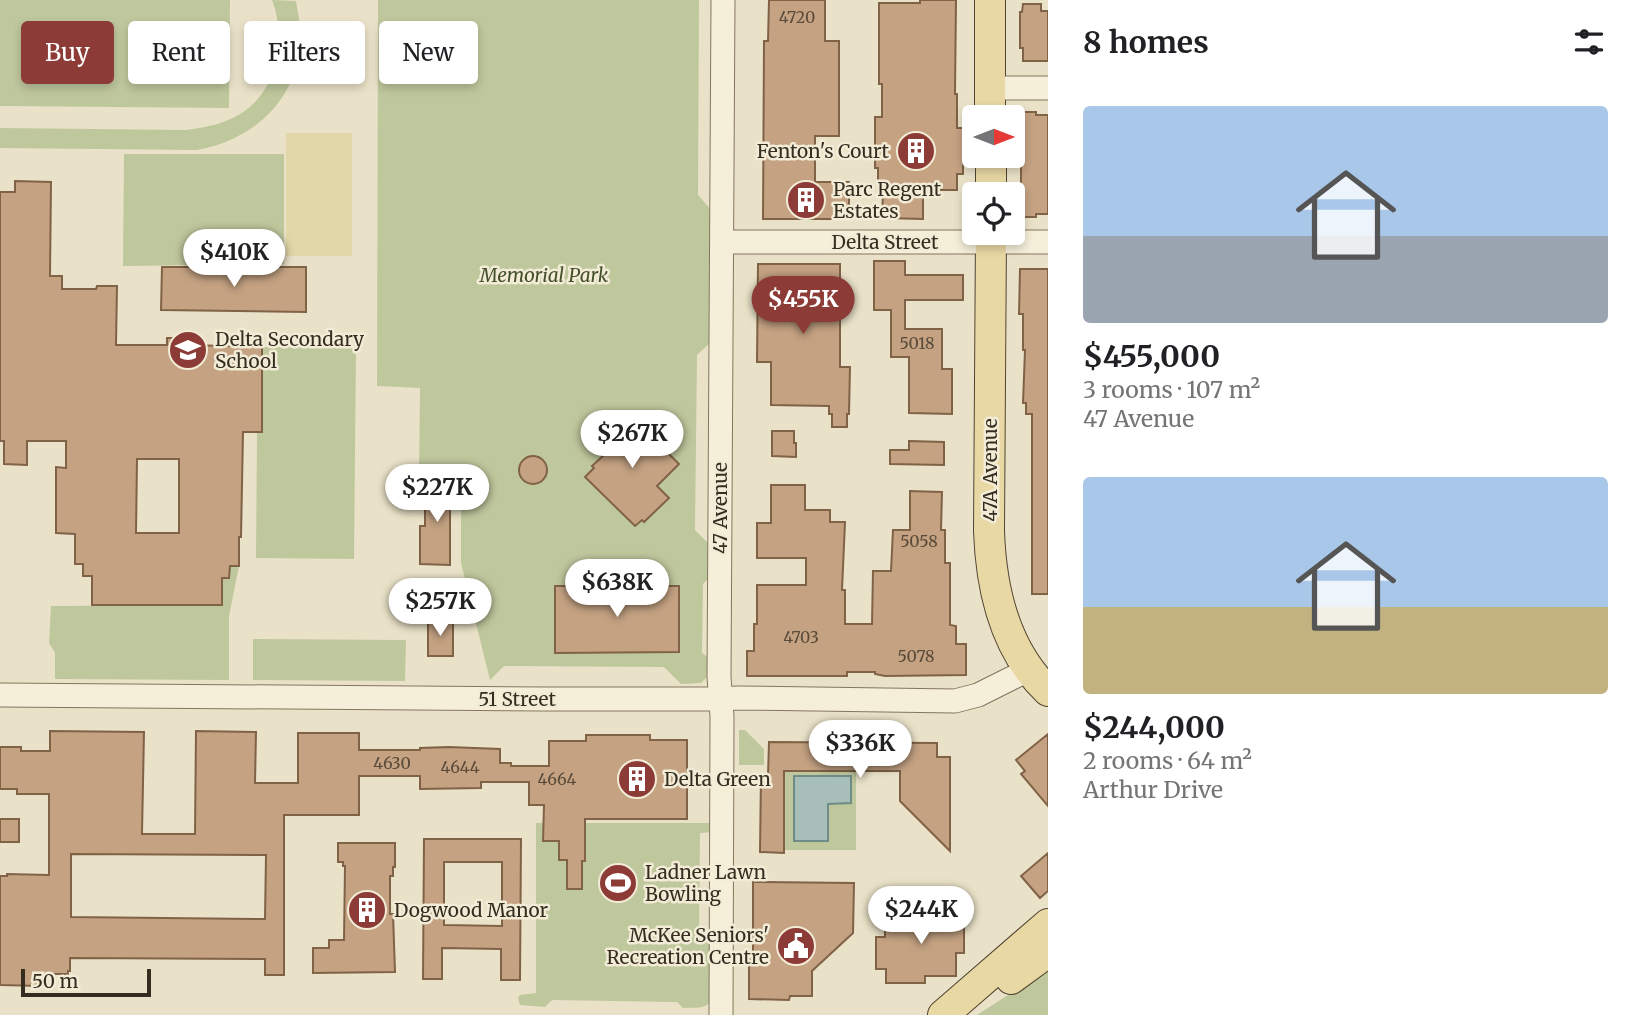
<!DOCTYPE html>
<meta charset="utf-8">
<style>
body{margin:0;font-family:Merriweather,serif;background:#f2f2f2;color:#202124;height:100vh;display:flex;flex-direction:column;font-size:26px;white-space:nowrap}
*{box-sizing:border-box;margin:0}
p{font-size:23px;color:#757577}
.icon{flex:none;width:38px;height:38px;fill:none;stroke:currentColor;stroke-width:2;stroke-linecap:round;stroke-linejoin:round}
.map{position:relative;flex:1;overflow:hidden}
.panel{display:flex;flex-direction:column;background:#fff;width:595px}
.panel>*{flex:none}
.hud{position:absolute;left:21px;top:21px;width:665px;height:63px;display:flex;gap:14px}
.needle{width:46px;rotate:90deg}
.buttons{position:absolute;left:962px;top:105px;display:grid;gap:14px}
.buttons a{display:grid;place-items:center;width:63px;height:63px;border-radius:7px;background:#fff;box-shadow:0 4px 10px #0003;font-size:35px}
.scale{position:absolute;left:21px;bottom:18px;width:130px;box-sizing:border-box;padding-left:7px;border:4px solid #362d21;border-top:0;font-size:19px;line-height:24px;white-space:nowrap;color:#362d21;-webkit-text-stroke:5px #f2ecd7;paint-order:stroke}
.price{position:absolute;translate:-50% -60px;padding:0 16px;border-radius:24px;background:#fff;color:#222;font-size:23px;line-height:46px;filter:drop-shadow(0 2px 4px #0008)}
.price::after{content:'';position:absolute;left:50%;top:42px;width:21px;height:16px;margin-left:-10px;background:inherit;clip-path:polygon(0 0,100% 0,50% 100%)}
.price.on{background:#8c3b36;color:#fff}
ul{padding:0;list-style:none}
li{display:grid;align-content:center;gap:14px;height:371px;padding:0 35px}
li span{display:grid;place-items:center;height:217px;border-radius:7px;color:#555}
li>.icon{margin-inline-start:auto}
span .icon{width:126px;height:126px;fill:#fffc;stroke-width:1}
li b{font-size:30px}
h2{display:flex;justify-content:space-between;align-items:center;height:84px;padding:0 35px;font-size:30px}
.tag{padding:0 24px;border-radius:7px;background:#fff;box-shadow:0 4px 10px #0003;font-size:24px;line-height:63px}
.tag.on{background:#8c3b36;color:#fff}
main{display:flex;flex:1;min-height:0}
.map>svg:first-child{display:block}
.green{fill:#bfc79d}
.sand{fill:#e2d7a8}
.water{fill:#a8beb9;stroke:#708c87;stroke-width:2}
.building{fill:#c4a282;stroke:#806247;stroke-width:2;fill-rule:evenodd}
.lines{fill:none;stroke-linecap:round;stroke-linejoin:round}
.minor-casing{stroke:#84755f;stroke-width:25}
.major-casing{stroke:#524433;stroke-width:32}
.minor{stroke:#f5efda;stroke-width:23}
.major{stroke:#e8d8a4;stroke-width:30}
.labels{text-anchor:middle;stroke-width:5;stroke-linejoin:round;paint-order:stroke}
.number-label{font-size:16px;fill:#5a4a39}
.poi-label{font-size:19px;fill:#362d21;stroke:#f2ecd7;text-anchor:start}
.street-label{font-size:19px;fill:#362d21;stroke:#f2ecd7}
.park-label{font-size:19px;font-style:italic;fill:#43502a;stroke:#f2ecd7}
</style>
<main>
<div class="map">
<svg width="1048" height="1015" viewBox="0 0 1048 1015">
<rect width="100%" height="100%" fill="#eae2c8"/>
<!-- green -->
<path class="green" d="M0,0H230L229,108L0,106Z
M272,0L296,1C298,15 302,30 300,44C296,102 252,140 197,150L0,148V128L187,130C206,127 224,124 240,114C278,91 287,39 272,0Z
M378,0H699L698,195L713,212L712,341L697,355L695,530L711,546V576L703,584L702,653L708,657V676L701,683L681,684L664,667L504,666L490,680L461,563V481L419,480L420,388L377,386Z
M124,154H284V264L123,266Z
M262,347H356L354,559L256,558L257,432H262Z
M230,566H239L229,616V680L55,679V653L49,643L51,606L221,605L222,578H229Z
M253,639L406,640L405,681L253,680Z
M739,730H745L764,749V765H739Z
M768,771H856V850H785L784,853L760,852L761,774L768,775Z
M536,823H714L713,832L700,833L699,933H711V1001C705,1010 693,1007 683,1008L677,1002H673L552,1000L545,1007L520,1005L518,998L520,995L536,993Z
M1048,969V1015H977Z"/>
<!-- sand -->
<path class="sand" d="M286,133H352V256H286Z"/>
<!-- water -->
<path class="water" d="M794,776H851V803L828,804V841H794Z"/>
<!-- building -->
<path class="building" d="M769,0H825V41H839V136H815V182H849V219H763L764,41H768Z
M920,0H956L955,94H957V128H963V174H957V190H923V219L882,218L883,194H878V168H875V117H882V84H879V3H920Z
M1023,4H1041V11H1048V61H1023V48H1020V12H1022Z
M1021,112H1036V115H1048V214H1036V217H1021Z
M15,181L51,182L50,276H62V289H96L97,286H117L116,345H167V338H188V345L262,347V432H243L241,537H239V566H230L229,578H222V605H92V576H83V564H75V534L56,533V467L66,468V441H27V465L4,464V441H0V192H15ZM137,459H179V533H136Z
M874,261H905V275H963V300H905V329H942V369H952V414L909,413V357H891V310H874Z
M758,264H840V367H850L849,414H847V427H832V414H829V406L771,405V362H757Z
M162,267H306V312L161,310Z
M1020,269H1048V594H1032V414H1026V403H1023L1025,350H1023V314H1019Z
M626,412L679,464L657,486L669,498L644,522L642,520L635,526L585,477L594,468L592,466L605,454L594,444Z
M772,431H794V443H796V457L772,456Z
M909,441L944,442V465L890,464V450H909Z
M519 470a14 14 0 1 1 28 0a14 14 0 1 1-28 0Z
M425,484H456V504H450V565L420,564V526H425Z
M771,485H805V510H830V522H845L842,590H845V624H872L873,571H891L893,530H910V491L942,492L941,530H945V563H950V625L956,626V644H966V675L885,676L875,674V672H847V676H747V651H754V624H757V585H806V558H757V523H771Z
M555,586H679V652L555,653Z
M428,621H453V656H428Z
M50,731L144,732L142,834H195L196,731L256,732L255,783H298V733H359V750H420V748L449,747L500,749V763H511V766H549V741H586V735H650V740H687V819H585V861H582V889H567V860H559V841H543L544,805H529V782H481V788L420,789V776H359V815H284V975H265V959L70,958V971H68V974H40V986L0,985V876H7V874L49,875V794H17V789H0V747H21V751H50ZM71,854L266,855L265,919L71,917Z
M1048,734V806L1021,774L1025,771L1016,760Z
M769,742L937,743V757H950V851L900,801V771H784V853L760,852L761,775H768Z
M0,819H19V842H0Z
M424,839H521L520,980H501V949L442,948V979H423ZM444,862H502V926L444,925Z
M338,843H395V867H393V876H390V914H393L395,972L313,973V948H329V940H344L345,866H343V862H338Z
M1048,853V891L1040,898L1021,876Z
M753,882L854,883L853,933L812,971V996H790L789,1000L749,999V959H753Z
M917,906H956L955,922H964V953H956V976H925V983H886V969H876V937H885V923H917Z"/>
<g class="lines">
<defs>
<path id="minor" d="M990,88H1048
M723,242H1048
M0,695L544,699H705L740,698L955,701L978,695L1028,670
M721,1015L722,716L719,677L723,0"/>
<path id="major" d="M990,0V117
M991,156V194
M991,233L989,531C991,589 1005,650 1048,691
M1011,979L1048,952
M943,1015L1048,924"/>
</defs>
<!-- minor casing -->
<use href="#minor" class="minor-casing"/>
<!-- major casing -->
<use href="#major" class="major-casing"/>
<!-- minor -->
<use href="#minor" class="minor"/>
<!-- major -->
<use href="#major" class="major"/>
</g>
<!-- icons -->
<defs>
<symbol id="building-disc" viewBox="-11 -11 22 22"><circle r="9.5" fill="#8c3b36" stroke="#f2ecd7"/><path d="M-4-6H4V6H1V3H-1V6H-4ZM-2.5-4.3h1.7v1.8h-1.7ZM.8-4.3h1.7v1.8H.8ZM-2.5-1h1.7V.8h-1.7ZM.8-1h1.7V.8H.8Z" fill="#fff"/></symbol>
<symbol id="school-disc" viewBox="-11 -11 22 22"><circle r="9.5" fill="#8c3b36" stroke="#f2ecd7"/><path d="M0-5L7-2L0 1L-7-2ZM-4 1L0 2.5L4 1V4Q0 6-4 4Z" fill="#fff"/></symbol>
<symbol id="stadium-disc" viewBox="-11 -11 22 22"><circle r="9.5" fill="#8c3b36" stroke="#f2ecd7"/><path d="M0-5a6.5 5 0 1 0 0 10a6.5 5 0 1 0 0-10ZM-3.5-1.8h7v3.6h-7Z" fill="#fff"/></symbol>
<symbol id="civic-disc" viewBox="-11 -11 22 22"><circle r="9.5" fill="#8c3b36" stroke="#f2ecd7"/><path d="M-.6-6.5H3V-4.5H.6V-3L4-1V1h2V6H-6V1h2V-1L-.6-3ZM-1.2 2.5V6h2.4V2.5Z" fill="#fff"/></symbol>
</defs>
<g fill-rule="evenodd">
<use href="#building-disc" x="894" y="129" width="44" height="44"/>
<use href="#building-disc" x="784" y="178" width="44" height="44"/>
<use href="#school-disc" x="166" y="328" width="44" height="44"/>
<use href="#building-disc" x="615" y="757" width="44" height="44"/>
<use href="#stadium-disc" x="596" y="861" width="44" height="44"/>
<use href="#building-disc" x="345" y="888" width="44" height="44"/>
<use href="#civic-disc" x="774" y="924" width="44" height="44"/>
</g>
<g class="labels">
<!-- number labels -->
<g class="number-label">
<text x="797" y="23">4720</text>
<text x="917" y="349">5018</text>
<text x="919" y="547">5058</text>
<text x="801" y="643">4703</text>
<text x="916" y="662">5078</text>
<text x="392" y="769">4630</text>
<text x="460" y="773">4644</text>
<text x="557" y="785">4664</text>
</g>
<!-- poi labels -->
<g class="poi-label">
<text x="889" y="158" text-anchor="end">Fenton's Court</text>
<text x="833" y="196">Parc Regent<tspan x="833" dy="22">Estates</tspan></text>
<text x="215" y="346">Delta Secondary<tspan x="215" dy="22">School</tspan></text>
<text x="664" y="786">Delta Green</text>
<text x="645" y="879">Ladner Lawn<tspan x="645" dy="22">Bowling</tspan></text>
<text x="394" y="917">Dogwood Manor</text>
<text x="769" y="942" text-anchor="end">McKee Seniors'<tspan x="769" dy="22">Recreation Centre</tspan></text>
</g>
<!-- street labels -->
<g class="street-label">
<text x="885" y="249">Delta Street</text>
<text transform="translate(990 470) rotate(-90)" y="7">47A Avenue</text>
<text transform="translate(720 508) rotate(-90)" y="7">47 Avenue</text>
<text x="517" y="706">51 Street</text>
</g>
<!-- park labels -->
<g class="park-label">
<text x="544" y="282">Memorial Park</text>
</g>
</g>
</svg>
<div class="buttons">
<a><svg class="needle" viewBox="-14 -14 28 28"><path d="M0-13l5 13h-10z" fill="#e53935"/><path d="M0 13l5-13h-10z" fill="#757577"/></svg></a>
<a><svg class="icon" aria-label="locate" viewBox="0 0 24 24"><circle cx="12" cy="12" r="6"/><path d="M12 2v4M12 18v4M2 12h4M18 12h4"/></svg></a>
</div>
<div class="scale">50 m</div>
<b class="price" style="left:234px;top:289px">$410K</b>
<b class="price on" style="left:803px;top:336px">$455K</b>
<b class="price" style="left:632px;top:470px">$267K</b>
<b class="price" style="left:437px;top:524px">$227K</b>
<b class="price" style="left:617px;top:619px">$638K</b>
<b class="price" style="left:440px;top:638px">$257K</b>
<b class="price" style="left:860px;top:780px">$336K</b>
<b class="price" style="left:921px;top:946px">$244K</b>
<div class="hud">
<a class="tag on">Buy</a>
<a class="tag">Rent</a>
<a class="tag">Filters</a>
<a class="tag">New</a>
</div>
</div>
<section class="panel">
<h2>8 homes<svg class="icon" aria-label="filters" viewBox="0 0 24 24"><path d="M4 7h16M4 17h16"/><circle cx="9" cy="7" r="2"/><circle cx="15" cy="17" r="2"/></svg></h2>
<ul>
<li><span style="background:linear-gradient(#a9c7e8 60%,#9aa5b1 0)"><svg class="icon" aria-label="home" viewBox="0 0 24 24"><path d="M3 11l9-7 9 7M6 9v11h12V9"/></svg></span><div><b>$455,000</b><p>3 rooms · 107 m²</p><p>47 Avenue</p></div></li>
<li><span style="background:linear-gradient(#a9c7e8 60%,#c2b280 0)"><svg class="icon" aria-label="home" viewBox="0 0 24 24"><path d="M3 11l9-7 9 7M6 9v11h12V9"/></svg></span><div><b>$244,000</b><p>2 rooms · 64 m²</p><p>Arthur Drive</p></div></li>
</ul>
</section>
</main>
